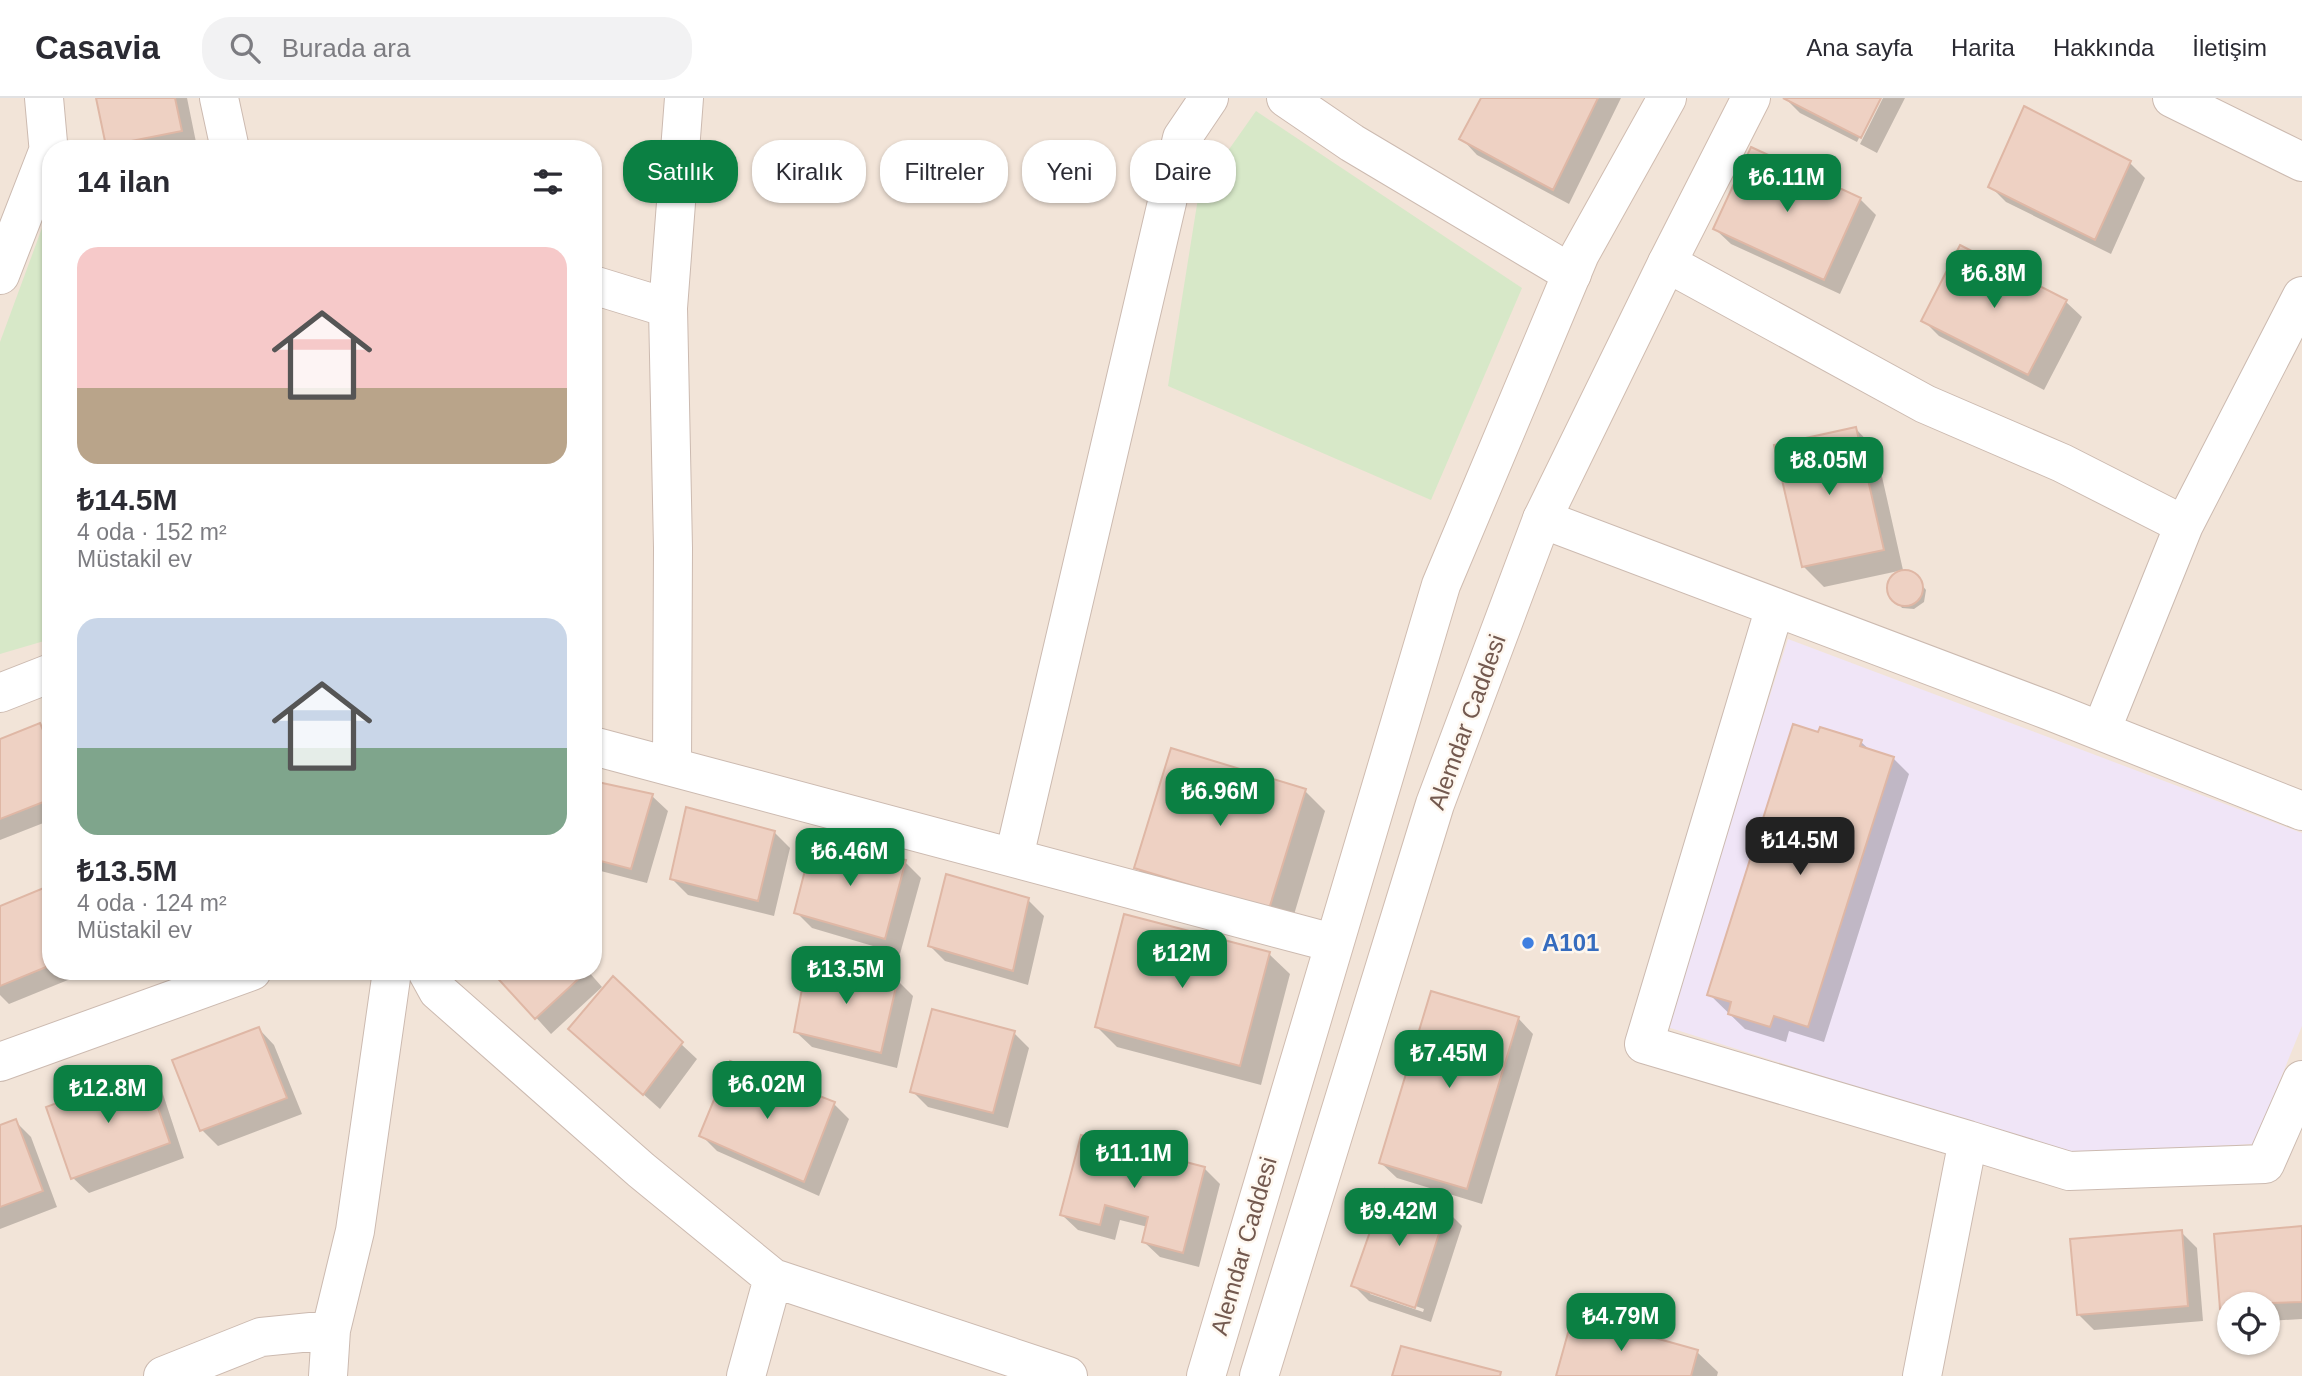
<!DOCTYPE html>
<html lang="tr">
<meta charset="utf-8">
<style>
body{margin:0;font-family:Arial,sans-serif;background:#f2f2f3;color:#2b2b33;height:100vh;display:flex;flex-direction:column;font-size:26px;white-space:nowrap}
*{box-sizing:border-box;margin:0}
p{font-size:23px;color:#7c7c81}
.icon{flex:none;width:38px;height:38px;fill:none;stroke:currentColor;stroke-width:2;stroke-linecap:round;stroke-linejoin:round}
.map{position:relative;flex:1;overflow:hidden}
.drawer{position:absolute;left:42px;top:42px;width:560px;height:840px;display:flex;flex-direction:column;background:#fff;border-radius:28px;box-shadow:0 2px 5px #0004}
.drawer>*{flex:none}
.hud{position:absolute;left:623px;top:42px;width:665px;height:63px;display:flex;gap:14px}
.controls{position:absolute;left:2217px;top:1194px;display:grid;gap:14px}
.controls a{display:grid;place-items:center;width:63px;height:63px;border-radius:50%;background:#fff;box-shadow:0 2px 5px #0004;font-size:35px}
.price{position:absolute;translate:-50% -60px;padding:0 16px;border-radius:14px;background:#0b8043;color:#fff;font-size:23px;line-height:46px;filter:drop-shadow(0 2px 4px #0008)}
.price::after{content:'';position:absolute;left:50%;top:42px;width:21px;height:16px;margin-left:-10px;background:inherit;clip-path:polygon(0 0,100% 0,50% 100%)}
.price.selected{background:#222;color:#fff}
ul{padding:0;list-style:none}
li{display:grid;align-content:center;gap:14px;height:371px;padding:0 35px}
li span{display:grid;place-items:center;height:217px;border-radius:21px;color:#555}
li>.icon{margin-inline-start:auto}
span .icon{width:126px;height:126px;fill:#fffc;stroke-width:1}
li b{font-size:30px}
h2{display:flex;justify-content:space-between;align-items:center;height:84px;padding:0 35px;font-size:30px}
.tag{padding:0 24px;border-radius:28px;background:#fff;box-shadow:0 2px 5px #0004;font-size:24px;line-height:63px}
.tag.selected{background:#0b8043;color:#fff}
header{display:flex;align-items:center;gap:42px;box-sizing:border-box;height:98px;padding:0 35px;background:#fff;border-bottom:2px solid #e1e1e2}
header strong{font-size:33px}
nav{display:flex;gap:38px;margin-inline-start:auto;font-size:24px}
.search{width:490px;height:63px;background:#f2f2f3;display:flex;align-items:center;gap:18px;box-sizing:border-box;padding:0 24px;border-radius:28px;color:#7c7c81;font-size:26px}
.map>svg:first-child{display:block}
.residential{fill:#f2e4d8;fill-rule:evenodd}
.education{fill:#f0e5f7}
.green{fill:#d7e8c8}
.shadow{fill:#0003;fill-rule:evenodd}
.building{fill:#eed1c3;stroke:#dfb7a5;stroke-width:2}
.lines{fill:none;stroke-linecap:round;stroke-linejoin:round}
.minor-casing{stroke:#ccbab0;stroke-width:40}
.secondary-casing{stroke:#d0bcb0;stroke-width:40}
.minor{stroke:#fff;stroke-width:38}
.secondary{stroke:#fff;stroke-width:38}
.shop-dot{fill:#3f7fe0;stroke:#fef7ef;stroke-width:2.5}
.labels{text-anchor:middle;stroke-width:5;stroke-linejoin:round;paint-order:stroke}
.street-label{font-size:24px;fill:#73594f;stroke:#fef7ef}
.shop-label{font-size:24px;font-weight:bold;fill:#366cbe;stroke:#fef7ef;text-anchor:start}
</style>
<header>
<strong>Casavia</strong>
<div class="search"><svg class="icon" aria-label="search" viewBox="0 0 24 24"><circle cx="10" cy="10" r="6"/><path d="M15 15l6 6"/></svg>Burada ara</div>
<nav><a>Ana sayfa</a><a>Harita</a><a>Hakkında</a><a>İletişim</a></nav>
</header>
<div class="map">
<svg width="2302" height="1278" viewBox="0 0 2302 1278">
<rect width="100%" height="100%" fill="#fbf3e9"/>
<!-- residential -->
<path class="residential" d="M0,0H2302V1278H0ZM51,51H593V873H51ZM2230,1206H2268V1244H2230Z"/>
<!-- education -->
<path class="education" d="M1788,541L2302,735V928L2254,1046L2068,1056L1664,928Z"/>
<!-- green -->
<path class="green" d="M1256,13L1522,190L1431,402L1168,288L1199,94Z
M42,130L51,172V541L0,556V244Z"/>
<!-- shadow -->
<path class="shadow" d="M98,0H187L197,49L111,51Z
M1483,0H1621L1569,106L1477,57L1462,41Z
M1785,0H1879L1857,44L1800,15Z
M1883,0H1905L1877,55L1860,46Z
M2130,65L2145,80L2111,156L2006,104L1990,88Z
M1860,101L1876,117L1840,196L1731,146L1715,131Z
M1961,149L2066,204L2082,219L2044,292L1939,238L1923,222Z
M1856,331L1876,352L1903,472L1824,489L1804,469Z
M1903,472L1913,476L1926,492L1924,504L1914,511L1902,510L1889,493L1891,481Z
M40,627L51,638V722L0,742V643Z
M1819,637L1861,644L1871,653L1894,661L1909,676L1824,944L1789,933L1786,944L1745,931L1709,896Z
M593,684L652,698L668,713L647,785L593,771Z
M1305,693L1325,713L1290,830L1157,790L1136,769Z
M774,734L790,750L774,818L688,797L672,781Z
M905,764L921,780L900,856L812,830L796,814Z
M51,788V873H90L9,906L0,897V810Z
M1028,802L1044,818L1028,887L945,863L930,848Z
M1269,856L1290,876L1261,987L1117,949L1096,928Z
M494,873H588L602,889L551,936Z
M897,882L913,898L897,970L812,949L796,934Z
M1518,920L1533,936L1482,1106L1397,1080L1381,1065Z
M259,931L274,947L302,1016L218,1048L202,1032L175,963Z
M570,931L681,946L697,961L660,1011Z
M1014,935L1029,950L1008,1030L928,1009L912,993Z
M145,974L161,990L184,1060L89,1095L73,1080Z
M834,1006L849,1021L819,1098L717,1053L701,1037Z
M15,1023L31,1039L57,1109L0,1131V1029Z
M1204,1070L1220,1086L1199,1169L1160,1159L1144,1144L1148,1129L1120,1122L1115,1142L1078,1132L1062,1117Z
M1446,1112L1462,1128L1431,1224L1369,1203L1353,1187ZM1370,1192L1424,1211L1423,1214L1370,1196Z
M2302,1130V1221L2268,1223V1206H2230V1218L2222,1210Z
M2181,1134L2197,1150L2203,1223L2094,1232L2078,1216Z
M1697,1254L1718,1274L1717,1278H1558Z"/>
<!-- building -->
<path class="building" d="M96,0H175L182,33L106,48Z
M1481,0H1598L1553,92L1459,41Z
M1783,0H1881L1861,40Z
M2024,8L2131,63L2095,142L1988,89Z
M1751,49L1861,100L1824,182L1713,131Z
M1960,147L2067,202L2028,277L1921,223Z
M1856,329L1884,452L1802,469L1774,347Z
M1887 490a18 18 0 1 1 36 0a18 18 0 1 1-36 0Z
M40,625L51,651V701L0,721V641Z
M1793,626L1818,634L1820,629L1862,642L1860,648L1894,659L1808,929L1774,918L1770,929L1728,916L1731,904L1707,897Z
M1171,650L1306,691L1269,811L1134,770Z
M593,683L653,696L631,771L593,761Z
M686,709L775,733L758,803L670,781Z
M813,741L906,762L885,841L794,815Z
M946,776L1029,800L1013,873L928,848Z
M51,787V867L0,888V808Z
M1124,816L1270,854L1240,968L1095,929Z
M807,864L898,880L881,955L794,934Z
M491,873H587L535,921Z
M613,878L683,944L643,997L568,931Z
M1431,893L1519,919L1467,1091L1379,1065Z
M932,911L1015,933L993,1015L910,994Z
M259,929L287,1000L200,1033L172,962Z
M730,963L835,1004L804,1084L699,1038Z
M145,972L170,1045L71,1081L46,1009Z
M16,1021L43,1093L0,1109V1027Z
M1081,1037L1205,1069L1183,1155L1142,1144L1148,1119L1105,1107L1100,1127L1060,1117Z
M1385,1091L1447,1111L1415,1210L1351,1188Z
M2302,1128V1204L2230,1206V1210L2220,1211L2214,1136Z
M2182,1132L2188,1208L2077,1217L2070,1141Z
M1573,1217L1698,1252L1691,1278H1556Z
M1401,1248L1501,1274L1500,1278H1392Z"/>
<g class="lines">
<defs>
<path id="minor" d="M44,0L51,78
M219,0L230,51
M1286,0L1352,45L1572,176
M2172,0L2302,64
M1667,165L1925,306L2062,365L2184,427
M0,177L47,56
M593,187L668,210
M1542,421L2050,613L2302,713
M1775,509L1644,946L1968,1042L1922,1278
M0,595L51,575
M2101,633L2184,427L2302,198
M593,648L1333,845
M672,668L673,450L668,210L684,0
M1014,759L1182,40L1209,0
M427,873L438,893L641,1072L773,1180L1068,1278
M0,964L252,873
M1968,1042L2069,1073L2265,1066L2302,982
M163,1278L261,1239L331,1232
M328,1278L331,1232L355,1133L392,873
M746,1278L773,1180"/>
<path id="secondary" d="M1206,1278L1441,487L1580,156L1667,0
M1259,1278L1435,706L1542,421L1667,165L1751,0"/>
</defs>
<!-- minor casing -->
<use href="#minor" class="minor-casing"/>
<!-- secondary casing -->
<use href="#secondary" class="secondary-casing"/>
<!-- minor -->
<use href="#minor" class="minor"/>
<!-- secondary -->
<use href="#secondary" class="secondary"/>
</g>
<!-- markers -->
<circle class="shop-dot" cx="1528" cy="845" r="7"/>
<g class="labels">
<!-- street labels -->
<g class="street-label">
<text transform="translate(1467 624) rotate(-70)" y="8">Alemdar Caddesi</text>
<text transform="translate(1244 1148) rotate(-74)" y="8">Alemdar Caddesi</text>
</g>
<!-- shop labels -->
<g class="shop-label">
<text x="1542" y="853">A101</text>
</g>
</g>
</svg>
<div class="controls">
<a><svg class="icon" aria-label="locate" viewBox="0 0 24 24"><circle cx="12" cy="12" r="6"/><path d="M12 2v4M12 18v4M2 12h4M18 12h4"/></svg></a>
</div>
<b class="price" style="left:1787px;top:116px">₺6.11M</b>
<b class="price" style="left:1994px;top:212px">₺6.8M</b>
<b class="price" style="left:1829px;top:399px">₺8.05M</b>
<b class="price" style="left:1220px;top:730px">₺6.96M</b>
<b class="price selected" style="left:1800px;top:779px">₺14.5M</b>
<b class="price" style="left:850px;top:790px">₺6.46M</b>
<b class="price" style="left:1182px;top:892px">₺12M</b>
<b class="price" style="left:846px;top:908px">₺13.5M</b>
<b class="price" style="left:1449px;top:992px">₺7.45M</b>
<b class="price" style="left:767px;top:1023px">₺6.02M</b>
<b class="price" style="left:108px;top:1027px">₺12.8M</b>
<b class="price" style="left:1134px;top:1092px">₺11.1M</b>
<b class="price" style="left:1399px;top:1150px">₺9.42M</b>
<b class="price" style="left:1621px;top:1255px">₺4.79M</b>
<div class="hud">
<a class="tag selected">Satılık</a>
<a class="tag">Kiralık</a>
<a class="tag">Filtreler</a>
<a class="tag">Yeni</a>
<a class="tag">Daire</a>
</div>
<section class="drawer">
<h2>14 ilan<svg class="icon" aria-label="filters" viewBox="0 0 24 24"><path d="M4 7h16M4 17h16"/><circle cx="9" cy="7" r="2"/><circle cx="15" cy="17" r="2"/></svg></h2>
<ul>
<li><span style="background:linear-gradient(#f6c9c9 65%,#b9a48a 0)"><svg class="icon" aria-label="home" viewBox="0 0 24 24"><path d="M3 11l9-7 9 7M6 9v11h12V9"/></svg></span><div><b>₺14.5M</b><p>4 oda · 152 m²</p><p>Müstakil ev</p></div></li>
<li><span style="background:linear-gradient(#c9d6e8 60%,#7fa58c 0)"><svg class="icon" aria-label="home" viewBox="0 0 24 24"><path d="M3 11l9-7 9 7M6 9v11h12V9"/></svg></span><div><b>₺13.5M</b><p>4 oda · 124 m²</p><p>Müstakil ev</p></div></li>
</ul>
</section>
</div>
